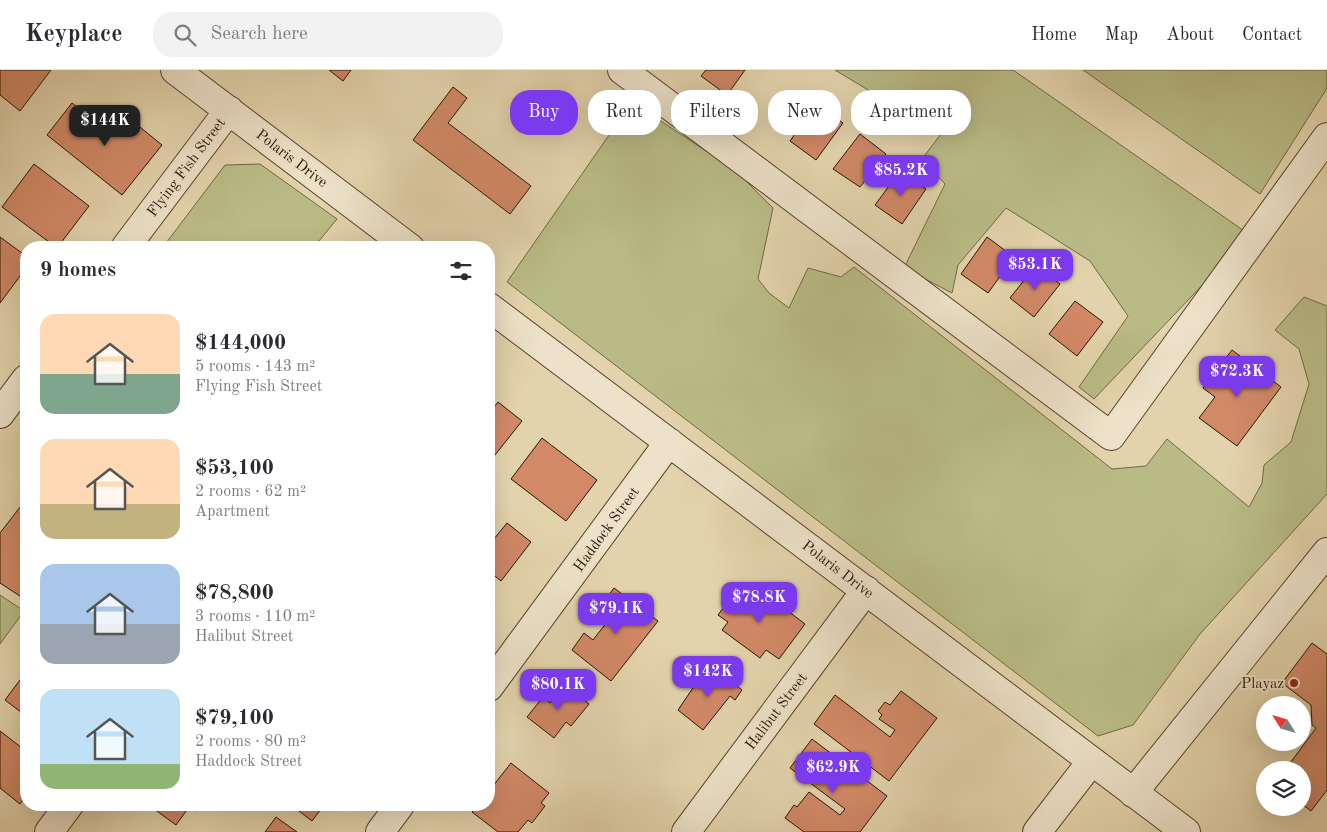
<!DOCTYPE html>
<meta charset="utf-8">
<style>
body{margin:0;font-family:"Old Standard TT",serif;background:#f2f2f3;color:#2b2b33;height:100vh;display:flex;flex-direction:column;font-size:19px;white-space:nowrap}
*{box-sizing:border-box;margin:0}
p{font-size:16px;color:#7c7c81}
.icon{flex:none;width:28px;height:28px;fill:none;stroke:currentColor;stroke-width:2;stroke-linecap:round;stroke-linejoin:round}
.map{position:relative;flex:1;overflow:hidden}
.panel{position:absolute;left:20px;top:171px;width:475px;height:570px;display:flex;flex-direction:column;background:#fff;border-radius:20px;box-shadow:0 5px 20px #0002}
.panel>*{flex:none}
.guide{position:absolute;left:510px;top:20px;width:475px;height:45px;display:flex;gap:10px}
.needle{width:32px;rotate:307deg}
.buttons{position:absolute;left:1256px;top:626px;display:grid;gap:10px}
.buttons a{display:grid;place-items:center;width:55px;height:55px;border-radius:50%;background:#fff;box-shadow:0 5px 20px #0002;font-size:25px}
.price{position:absolute;translate:-50% -42px;padding:0 11px;border-radius:10px;background:#7c3aed;color:#fff;font-size:16px;line-height:32px;filter:drop-shadow(0 1px 2px #0008)}
.price::after{content:'';position:absolute;left:50%;top:30px;width:15px;height:11px;margin-left:-8px;background:inherit;clip-path:polygon(0 0,100% 0,50% 100%)}
.price.active{background:#222;color:#fff}
ul{padding:0;list-style:none}
li{display:flex;align-items:center;gap:15px;height:125px;padding:0 20px}
li span{display:grid;place-items:center;flex:none;width:140px;height:100px;border-radius:15px;color:#555}
li>.icon{margin-inline-start:auto}
span .icon{width:60px;height:60px;fill:#fffc;stroke-width:1}
li b{font-size:21px}
h2{display:flex;justify-content:space-between;align-items:center;height:60px;padding:0 20px;font-size:21px}
.pill{padding:0 18px;border-radius:20px;background:#fff;box-shadow:0 5px 20px #0002;font-size:18px;line-height:45px}
.pill.active{background:#7c3aed;color:#fff}
header{display:flex;align-items:center;gap:30px;box-sizing:border-box;height:70px;padding:0 25px;background:#fff;border-bottom:1px solid #e1e1e2}
header strong{font-size:24px}
nav{display:flex;gap:28px;margin-inline-start:auto;font-size:18px}
.search{width:350px;height:45px;background:#f2f2f3;display:flex;align-items:center;gap:12px;box-sizing:border-box;padding:0 18px;border-radius:20px;color:#7c7c81;font-size:19px}
.map>svg:first-child{display:block}
.green{fill:#b9bb86;stroke:#716843}
.building{fill:#d18968;stroke:#291400}
.lines{fill:none;stroke-linecap:round;stroke-linejoin:round}
.minor-casing{stroke:#58442b;stroke-width:30}
.minor{stroke:#ede2c9;stroke-width:28}
.poi-dot{fill:#8f2418;stroke:#ede2c9;stroke-width:2}
.labels{text-anchor:middle;stroke-width:4;stroke-linejoin:round;paint-order:stroke}
.street-label{font-size:15px;fill:#291400;stroke:#ede2c9}
.poi-label{font-size:15px;fill:#291400;stroke:#ede2c9;text-anchor:end}
</style>
<header>
<strong>Keyplace</strong>
<div class="search"><svg class="icon" aria-label="search" viewBox="0 0 24 24"><circle cx="10" cy="10" r="6"/><path d="M15 15l6 6"/></svg>Search here</div>
<nav><a>Home</a><a>Map</a><a>About</a><a>Contact</a></nav>
</header>
<div class="map">
<svg width="1327" height="762" viewBox="0 0 1327 762">
<rect width="100%" height="100%" fill="#e3d3ac"/>
<filter id="stains"><feTurbulence type="fractalNoise" baseFrequency=".004" numOctaves="4"/><feColorMatrix values="0 0 0 0 .2 0 0 0 0 .09 0 0 0 0 .02 0 0 0 .5 -.17"/></filter>
<radialGradient id="worn" r=".72"><stop offset=".6" stop-color="#630" stop-opacity="0"/><stop offset="1" stop-color="#630" stop-opacity=".3"/></radialGradient>
<!-- green -->
<path class="green" d="M835,0H1013L1250,165L1094,329L1079,317L1128,246L1090,191L1006,138L958,195L952,223L904,198L945,114L922,89L941,64Z
M1083,0H1327V18L1260,124Z
M632,32L735,100L773,138L758,209L769,223L789,238L808,198L841,207L854,197L1112,399L1146,396L1167,369L1249,437L1262,413L1264,395L1291,372L1309,314L1299,279L1275,260L1304,227L1327,236V424L1200,564L1133,655L1098,666L507,212Z
M260,94L337,149L314,177H163L225,95Z
M0,525L24,541L0,574Z"/>
<!-- building -->
<path class="building" d="M0,0H51L20,41L0,25Z
M329,0H351L343,11Z
M706,0H745L727,25L701,6Z
M453,17L467,28L448,53L531,116L510,144L413,70Z
M72,33L115,67L130,49L162,75L122,125L47,65Z
M817,34L843,53L816,90L790,71Z
M860,64L886,84L860,117L833,99Z
M34,94L89,136L57,178L2,137Z
M900,101L926,119L902,154L875,135Z
M0,167L26,186V198L0,233Z
M987,167L1014,187L988,223L961,204Z
M1036,195L1060,214L1034,247L1010,228Z
M1075,231L1103,252L1077,286L1049,264Z
M1232,280L1281,317L1237,376L1199,348L1215,327L1203,318Z
M489,331L495,336L498,332L522,351L495,385L489,380Z
M542,368L597,410L566,451L511,409Z
M24,432L26,434V530L0,513V463Z
M507,453L531,472L501,511L489,501V475Z
M742,512L759,524L755,531L773,544L780,535L805,554L779,589L766,580L760,588L722,560L728,552L718,545Z
M614,518L658,551L611,611L572,580L584,563L593,570L607,552L596,542Z
M1312,573L1327,584V720L1311,741L1302,734V700H1285L1316,658L1312,655L1311,635L1282,613Z
M713,597L742,620L735,630L730,626L703,660L678,640L699,609L702,611Z
M26,602V646L5,630Z
M564,614L589,634L571,656L566,652L554,668L527,647L543,627L550,633Z
M901,621L937,648L889,711L814,654L835,625L890,667L895,660L879,649L882,645L878,641L885,632L890,635Z
M0,661L26,681V726L20,734L0,718Z
M812,669L887,726L860,762H804L785,748L794,735L797,737L809,722L840,745L845,739L790,698Z
M511,693L549,723L541,733L545,736L532,753L528,750L518,762H498L472,742L478,735H489V721Z
M200,735L196,741L189,737L176,755L150,736Z
M291,735H324L312,751Z
M276,747L297,762H265Z"/>
<g class="lines">
<defs>
<path id="minor" d="M175,0L410,178
M622,0L1111,366L1327,67
M125,178L229,40
M489,237L1186,762
M0,344L26,309
M489,617L669,372
M1133,723L1327,482
M49,762L69,735
M380,762L400,735
M686,762L866,520
M1037,762L1091,692"/>
</defs>
<!-- minor casing -->
<use href="#minor" class="minor-casing"/>
<!-- minor -->
<use href="#minor" class="minor"/>
</g>
<!-- markers -->
<circle class="poi-dot" cx="1294" cy="613" r="5"/>
<g class="labels">
<!-- street labels -->
<g class="street-label">
<text transform="translate(292 88) rotate(37)" y="5">Polaris Drive</text>
<text transform="translate(186 97) rotate(-53)" y="5">Flying Fish Street</text>
<text transform="translate(606 459) rotate(-54)" y="5">Haddock Street</text>
<text transform="translate(838 499) rotate(37)" y="5">Polaris Drive</text>
<text transform="translate(776 641) rotate(-53)" y="5">Halibut Street</text>
</g>
<!-- poi labels -->
<g class="poi-label">
<text x="1284" y="618">Playaz</text>
</g>
</g>
<rect width="100%" height="100%" filter="url(#stains)"/>
<rect width="100%" height="100%" fill="url(#worn)"/>
</svg>
<div class="buttons">
<a><svg class="needle" viewBox="-14 -14 28 28"><path d="M0-13l5 13h-10z" fill="#e53935"/><path d="M0 13l5-13h-10z" fill="#7c7c81"/></svg></a>
<a><svg class="icon" aria-label="layers" viewBox="0 0 24 24"><path d="M12 4l9 5-9 5-9-5zM3 14l9 5 9-5"/></svg></a>
</div>
<b class="price active" style="left:105px;top:77px">$144K</b>
<b class="price" style="left:901px;top:127px">$85.2K</b>
<b class="price" style="left:1035px;top:221px">$53.1K</b>
<b class="price" style="left:1237px;top:328px">$72.3K</b>
<b class="price" style="left:759px;top:554px">$78.8K</b>
<b class="price" style="left:616px;top:565px">$79.1K</b>
<b class="price" style="left:708px;top:628px">$142K</b>
<b class="price" style="left:558px;top:641px">$80.1K</b>
<b class="price" style="left:833px;top:724px">$62.9K</b>
<div class="guide">
<a class="pill active">Buy</a>
<a class="pill">Rent</a>
<a class="pill">Filters</a>
<a class="pill">New</a>
<a class="pill">Apartment</a>
</div>
<section class="panel">
<h2>9 homes<svg class="icon" aria-label="filters" viewBox="0 0 24 24"><path d="M4 7h16M4 17h16"/><circle cx="9" cy="7" r="2"/><circle cx="15" cy="17" r="2"/></svg></h2>
<ul>
<li><span style="background:linear-gradient(#ffd9b3 60%,#7fa58c 0)"><svg class="icon" aria-label="home" viewBox="0 0 24 24"><path d="M3 11l9-7 9 7M6 9v11h12V9"/></svg></span><div><b>$144,000</b><p>5 rooms · 143 m²</p><p>Flying Fish Street</p></div></li>
<li><span style="background:linear-gradient(#ffd9b3 65%,#c2b280 0)"><svg class="icon" aria-label="home" viewBox="0 0 24 24"><path d="M3 11l9-7 9 7M6 9v11h12V9"/></svg></span><div><b>$53,100</b><p>2 rooms · 62 m²</p><p>Apartment</p></div></li>
<li><span style="background:linear-gradient(#a9c7e8 60%,#9aa5b1 0)"><svg class="icon" aria-label="home" viewBox="0 0 24 24"><path d="M3 11l9-7 9 7M6 9v11h12V9"/></svg></span><div><b>$78,800</b><p>3 rooms · 110 m²</p><p>Halibut Street</p></div></li>
<li><span style="background:linear-gradient(#bfe0f5 75%,#8fb573 0)"><svg class="icon" aria-label="home" viewBox="0 0 24 24"><path d="M3 11l9-7 9 7M6 9v11h12V9"/></svg></span><div><b>$79,100</b><p>2 rooms · 80 m²</p><p>Haddock Street</p></div></li>
</ul>
</section>
</div>
